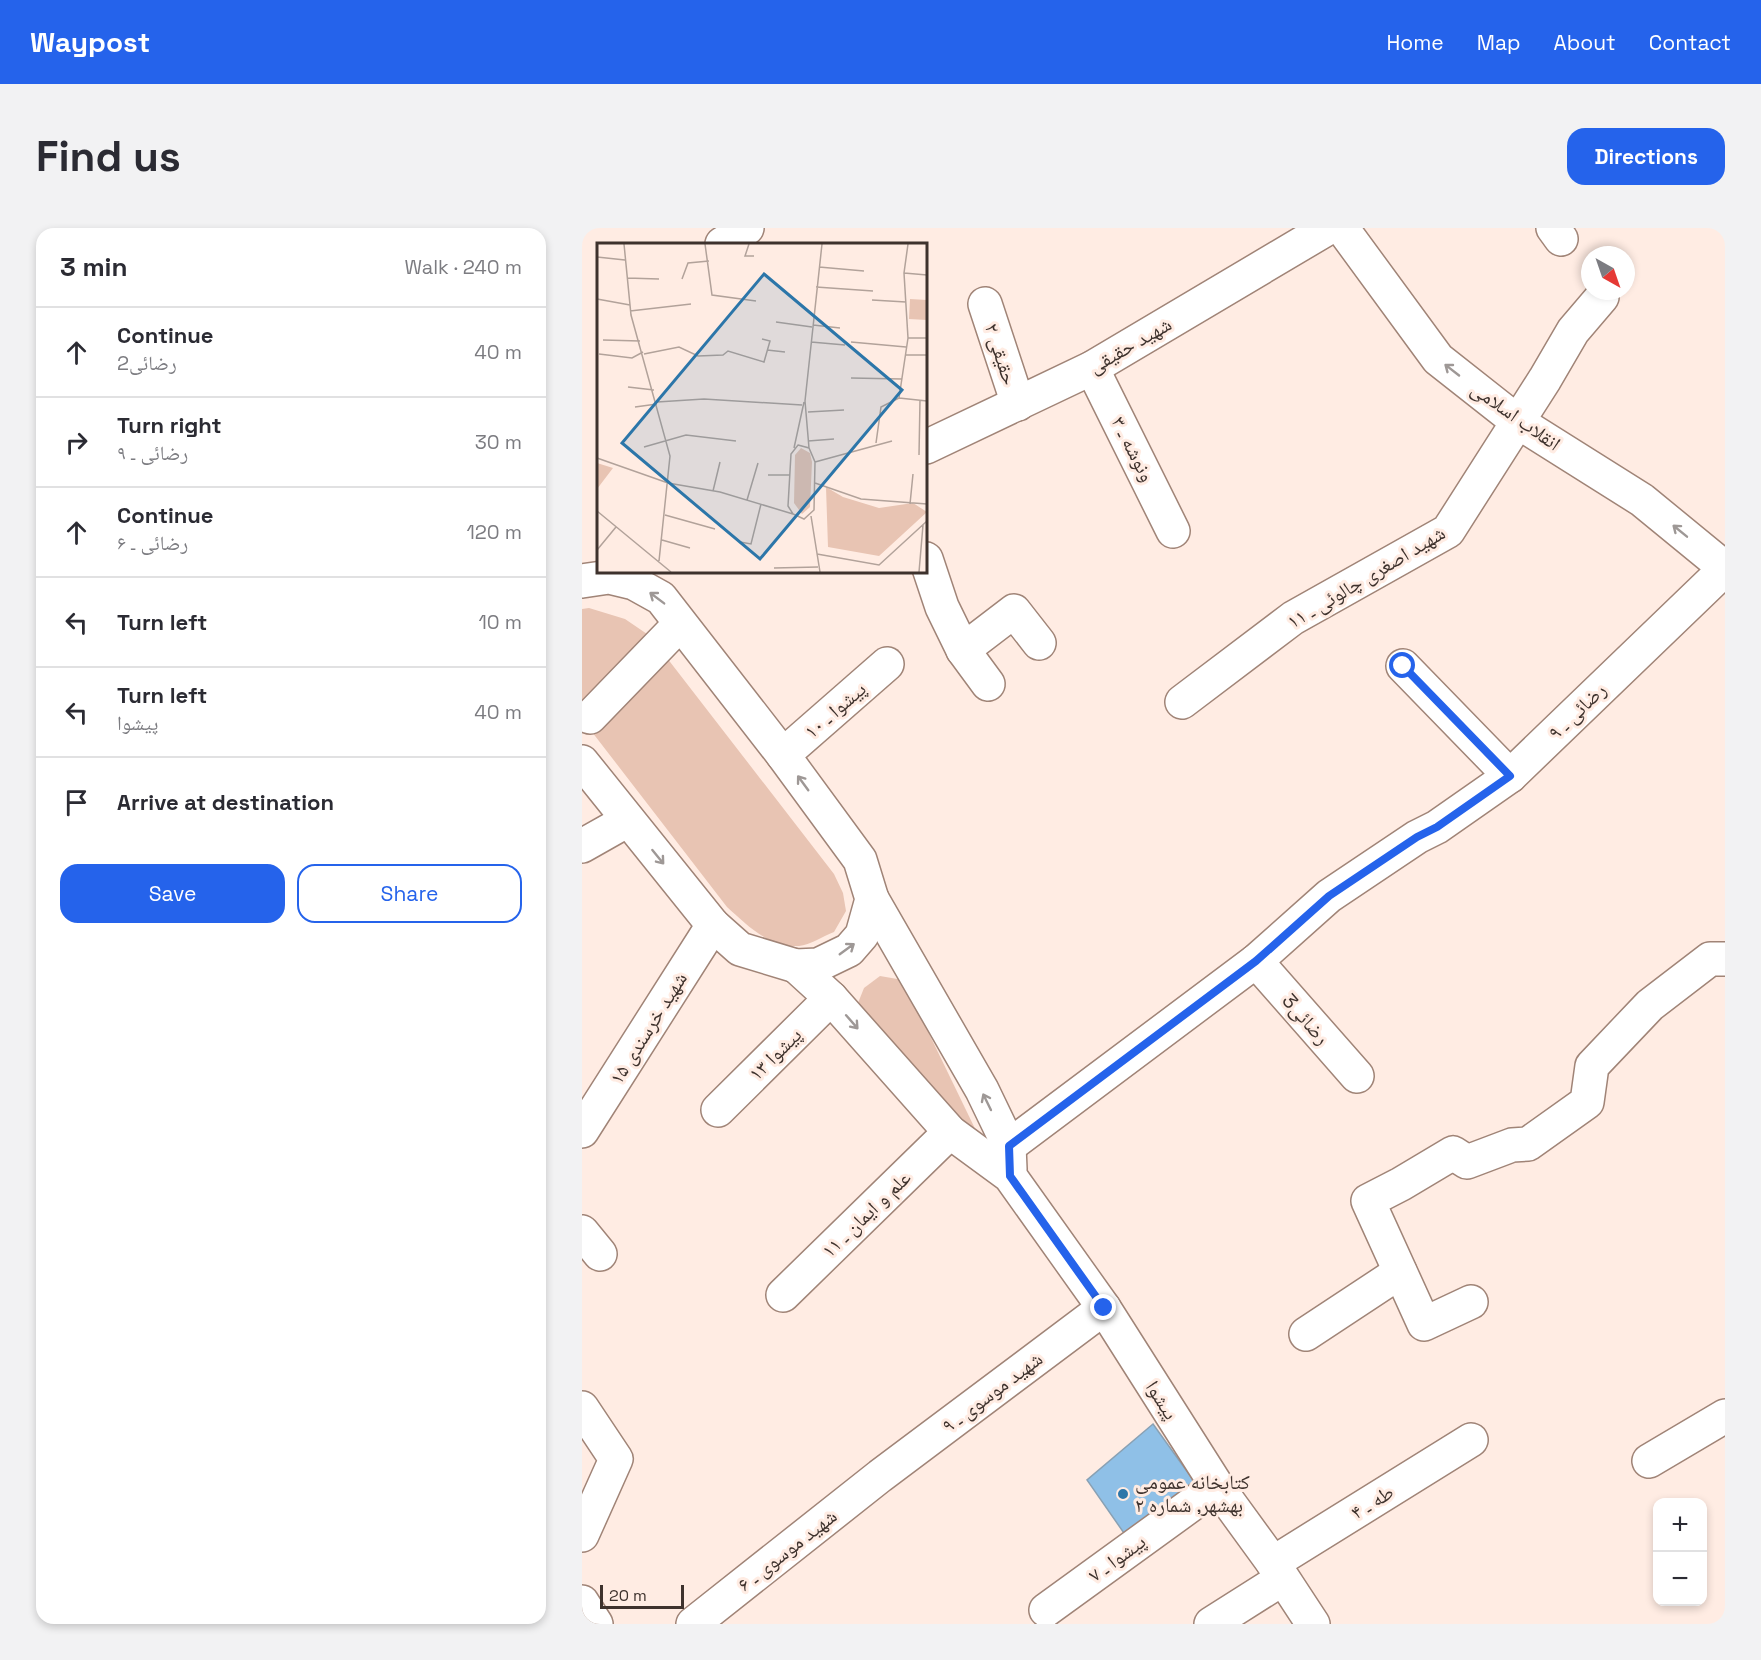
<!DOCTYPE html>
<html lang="en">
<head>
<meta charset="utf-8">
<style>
  :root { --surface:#fff; --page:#f2f2f3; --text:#2b2b33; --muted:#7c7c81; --line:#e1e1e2; --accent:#2563eb }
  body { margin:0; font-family:"Space Grotesk","Noto Naskh Arabic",sans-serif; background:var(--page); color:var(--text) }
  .controls { position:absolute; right:18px; bottom:18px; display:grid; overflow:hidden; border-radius:12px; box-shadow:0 3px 9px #0003 }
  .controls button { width:54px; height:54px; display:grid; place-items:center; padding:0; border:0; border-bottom:2px solid var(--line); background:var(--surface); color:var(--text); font:30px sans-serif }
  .compass { position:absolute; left:999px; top:18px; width:54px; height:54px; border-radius:50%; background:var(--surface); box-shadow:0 3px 9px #0003; rotate:140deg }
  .scale { position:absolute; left:18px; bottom:15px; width:84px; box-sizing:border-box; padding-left:6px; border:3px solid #3e322d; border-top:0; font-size:16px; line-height:21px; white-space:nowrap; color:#3e322d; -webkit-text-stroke:4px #ffece3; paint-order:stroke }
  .stop { position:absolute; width:18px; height:18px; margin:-14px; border:4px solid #2563eb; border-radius:50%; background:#fff }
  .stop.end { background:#2563eb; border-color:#fff; box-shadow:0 2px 6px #0008 }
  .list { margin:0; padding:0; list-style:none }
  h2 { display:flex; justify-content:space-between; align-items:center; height:78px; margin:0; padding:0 24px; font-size:26px }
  h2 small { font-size:20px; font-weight:400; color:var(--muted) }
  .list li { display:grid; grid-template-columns:39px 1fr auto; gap:18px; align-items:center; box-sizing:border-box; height:90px; padding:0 24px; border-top:2px solid var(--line) }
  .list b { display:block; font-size:22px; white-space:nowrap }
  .list p { margin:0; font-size:20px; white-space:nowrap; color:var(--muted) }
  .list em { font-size:20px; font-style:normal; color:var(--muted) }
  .actions { display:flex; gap:12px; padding:18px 24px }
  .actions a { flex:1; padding:14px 0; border:2px solid var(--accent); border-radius:18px; text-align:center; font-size:21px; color:var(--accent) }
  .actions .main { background:var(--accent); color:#fff }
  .icon { flex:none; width:33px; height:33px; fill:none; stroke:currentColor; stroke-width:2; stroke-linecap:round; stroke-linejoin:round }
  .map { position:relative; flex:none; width:1143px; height:1396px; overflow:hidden; border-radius:18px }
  header { display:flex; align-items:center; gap:36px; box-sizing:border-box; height:84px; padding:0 30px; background:var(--accent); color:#fff }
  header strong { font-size:28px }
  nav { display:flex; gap:33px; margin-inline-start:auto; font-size:21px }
  .intro { display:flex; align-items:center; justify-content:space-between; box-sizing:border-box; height:144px; padding:0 36px }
  h1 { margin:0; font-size:42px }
  .button { padding:15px 27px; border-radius:18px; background:var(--accent); color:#fff; font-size:21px; font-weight:700 }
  main { display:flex; gap:36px; padding:0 36px }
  aside { flex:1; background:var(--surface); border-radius:18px; box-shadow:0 3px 9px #0003 }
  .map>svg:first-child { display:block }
  .green { fill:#e8c4b3 }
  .building { fill:#8fc0e7; stroke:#89a1b4; stroke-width:1.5 }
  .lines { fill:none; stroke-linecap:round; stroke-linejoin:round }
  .minor-casing { stroke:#a08477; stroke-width:36 }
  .minor { stroke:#fff; stroke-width:33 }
  .oneway { stroke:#9e9896 }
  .route { stroke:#2563eb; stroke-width:8 }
  .poi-dot { fill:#2c76a9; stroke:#ffece3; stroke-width:2 }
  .labels { text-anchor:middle; stroke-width:6; stroke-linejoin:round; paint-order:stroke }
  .street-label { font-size:20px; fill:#3e322d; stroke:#ffece3 }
  .poi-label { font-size:20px; fill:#3e322d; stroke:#ffece3; text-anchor:start }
  .inset-road { fill:none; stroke:#b2a29a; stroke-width:1.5 }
  .view { fill:#2c76a9; fill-opacity:0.15; stroke:#2c76a9; stroke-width:3 }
  .inset-edge { fill:none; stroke:#3e322d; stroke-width:3 }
</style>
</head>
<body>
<header>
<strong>Waypost</strong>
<nav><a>Home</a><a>Map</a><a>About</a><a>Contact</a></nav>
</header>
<div class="intro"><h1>Find us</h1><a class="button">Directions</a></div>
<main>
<aside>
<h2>3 min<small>Walk · 240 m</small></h2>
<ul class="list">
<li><svg class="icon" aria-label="ahead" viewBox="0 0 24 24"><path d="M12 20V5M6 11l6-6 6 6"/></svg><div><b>Continue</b><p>رضائی2</p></div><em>40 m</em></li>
<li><svg class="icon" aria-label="right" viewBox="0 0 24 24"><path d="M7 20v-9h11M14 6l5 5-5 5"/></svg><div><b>Turn right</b><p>رضائی ـ ۹</p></div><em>30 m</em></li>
<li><svg class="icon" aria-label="ahead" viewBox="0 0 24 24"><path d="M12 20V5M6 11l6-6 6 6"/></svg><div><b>Continue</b><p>رضائی ـ ۶</p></div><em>120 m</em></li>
<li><svg class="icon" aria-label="left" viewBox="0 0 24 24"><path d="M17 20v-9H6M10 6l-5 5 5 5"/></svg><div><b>Turn left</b></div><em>10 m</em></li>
<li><svg class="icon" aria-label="left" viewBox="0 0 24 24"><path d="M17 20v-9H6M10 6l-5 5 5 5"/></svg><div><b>Turn left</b><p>پیشوا</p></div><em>40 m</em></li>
<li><svg class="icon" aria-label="arrive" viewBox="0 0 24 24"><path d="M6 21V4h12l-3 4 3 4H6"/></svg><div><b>Arrive at destination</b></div></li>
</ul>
<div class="actions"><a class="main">Save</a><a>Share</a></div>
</aside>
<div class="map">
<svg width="1143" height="1396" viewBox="0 0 1143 1396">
  <rect width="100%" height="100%" fill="#ffece3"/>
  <g class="green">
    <path d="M7 380 43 391 68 408 252 646 261 665 264 683 252 704C241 708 228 717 217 718 187 720 165 697 145 679L0 491V381Z"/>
    <path d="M298 748 321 752 399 913 274 780 282 760Z"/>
  </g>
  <path class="building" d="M571 1196 622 1267 551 1318 505 1252Z"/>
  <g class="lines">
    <defs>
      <g id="minor">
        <path d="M760 0 856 131 936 194 1060 272 1143 340"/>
        <path d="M971 0 979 11"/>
        <path d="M140 16 165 0"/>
        <path d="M403 76 436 176"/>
        <path d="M510 140 591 303"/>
        <path d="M344 219 510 140 746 0"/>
        <path d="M344 331 360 379 381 422 406 456"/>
        <path d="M0 353 27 349 52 355 79 370 201 527 278 632 290 671 280 707 267 722 236 737 214 738 158 721 131 697 0 534"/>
        <path d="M381 422 432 383 457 415"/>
        <path d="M821 438 928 548"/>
        <path d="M600 474 711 390 866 303 963 151 991 103 1020 69"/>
        <path d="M8 489 98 396"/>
        <path d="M201 527 305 436"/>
        <path d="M0 618 46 592"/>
        <path d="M290 671 400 862 427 918 428 941"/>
        <path d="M674 733 775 848"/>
        <path d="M214 738 249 770 368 904 428 948 522 1080 635 1258 691 1335 731 1396"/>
        <path d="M136 882 249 770"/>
        <path d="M0 903 131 697"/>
        <path d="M427 918 674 733 747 668 835 609 855 599 928 548 1143 341"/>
        <path d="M0 1004 18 1026"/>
        <path d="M201 1067 368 904"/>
        <path d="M889 1074 842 1096 786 973 819 956 871 925 885 934 930 917 946 916 1005 874 1010 838 1068 777 1128 731H1143"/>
        <path d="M724 1106 818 1044"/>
        <path d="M0 1180 34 1231 0 1307"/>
        <path d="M1067 1233 1143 1188"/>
        <path d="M691 1335 889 1212"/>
        <path d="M0 1374 14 1396"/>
        <path d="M464 1382 635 1258"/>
        <path d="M111 1396 298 1248 522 1080"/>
        <path d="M629 1396 700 1351"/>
      </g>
    </defs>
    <use href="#minor" class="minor-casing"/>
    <use href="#minor" class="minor"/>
  </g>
  <defs><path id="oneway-shaft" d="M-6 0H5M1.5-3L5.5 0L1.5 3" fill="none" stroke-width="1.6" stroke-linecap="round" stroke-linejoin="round" transform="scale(1.5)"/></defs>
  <g class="oneway">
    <use href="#oneway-shaft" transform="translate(870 142) rotate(-142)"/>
    <use href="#oneway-shaft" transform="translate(1098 303) rotate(-141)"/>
    <use href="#oneway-shaft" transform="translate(75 370) rotate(-143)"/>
    <use href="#oneway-shaft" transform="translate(221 555) rotate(-126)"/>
    <use href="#oneway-shaft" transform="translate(76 629) rotate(51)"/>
    <use href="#oneway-shaft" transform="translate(265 721) rotate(-36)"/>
    <use href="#oneway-shaft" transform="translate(270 794) rotate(49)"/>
    <use href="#oneway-shaft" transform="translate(405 874) rotate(-116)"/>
  </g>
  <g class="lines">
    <path class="route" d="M522 1080 428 948 427 918 674 733 747 668 835 609 855 599 928 548 821 438"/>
  </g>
  <circle class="poi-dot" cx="541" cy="1266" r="6"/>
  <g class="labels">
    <g class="street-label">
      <text transform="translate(548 117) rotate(-30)" y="7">شهید حقیقی</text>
      <text transform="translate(419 126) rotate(72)" y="7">حقیقی ۲</text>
      <text transform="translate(934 188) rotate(35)" y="7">انقلاب اسلامی</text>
      <text transform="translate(551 221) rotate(63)" y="7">ونوشه ـ ۳</text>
      <text transform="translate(784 349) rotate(-31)" y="7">شهید اصغری چالوئی ـ ۱۱</text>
      <text transform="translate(253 482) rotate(-41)" y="7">پیشوا ـ ۱۰</text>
      <text transform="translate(995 483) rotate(-44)" y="7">رضائی ـ ۹</text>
      <text transform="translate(724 791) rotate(49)" y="7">رضائی3</text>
      <text transform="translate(66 800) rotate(-58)" y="7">شهید خرسندی ۱۵</text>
      <text transform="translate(193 826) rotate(-45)" y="7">پیشوا ۱۳</text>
      <text transform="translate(284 986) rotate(-44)" y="7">علم و ایمان ـ ۱۱</text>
      <text transform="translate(410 1164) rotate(-37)" y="7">شهید موسوی ـ ۹</text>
      <text transform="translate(580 1172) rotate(58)" y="7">پیشوا</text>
      <text transform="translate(790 1274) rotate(-32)" y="7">طه ـ ۴</text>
      <text transform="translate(205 1322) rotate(-38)" y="7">شهید موسوی ـ ۶</text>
      <text transform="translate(535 1330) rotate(-36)" y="7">پیشوا ـ ۷</text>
    </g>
    <g class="poi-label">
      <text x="553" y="1261">کتابخانه عمومی<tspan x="553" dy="23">بهشهر, شماره ۲</tspan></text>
    </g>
  </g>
  <g transform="translate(15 15)">
    <rect width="330" height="330" fill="#ffece3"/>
    <path d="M313 56 330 57V77L312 76ZM204 205 213 210 215 219 213 264 205 271 197 260 198 212ZM0 220 16 225 0 246ZM229 244 246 254 282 265 316 260 330 269 282 313 231 304Z" fill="#e8c4b3"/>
    <path class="inset-road" d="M27 1 34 72 73 213 62 318M108 1 115 52 159 58M152 1 148 13H157M0 14 28 17M222 24 267 28M307 30 330 32M30 35 62 36M85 36 91 20 112 18M219 44 276 48M0 56 33 62M275 57 309 59M33 68 94 61M179 79 215 84M216 82 243 85M311 95H330M6 97 43 98M214 99 248 102M254 99 309 104M170 107 188 109M2 111 35 115 46 109M47 111 82 104 101 113 126 112 131 108 167 119 173 98 165 96M308 112H330M254 135 305 136M31 144 57 147M302 155 311 95 307 30 311 1M302 155 330 158M60 159 107 156 205 162M38 164 60 161M211 169 247 167M211 198 237 196M279 200 284 164 302 155M201 202 212 205 218 219 217 267 207 276 196 271 191 263 194 211ZM47 204 89 192 139 198M197 205 207 159M212 205 208 158 225 1M322 212 323 157M0 215 71 240 123 249 196 271M218 219 295 198M171 232H193M218 240 264 256 330 261M116 248 123 219M150 257 161 220M313 261 316 231M0 268 74 329M68 272 118 286M214 273 223 329M65 297 93 305M143 299 154 301 164 261M0 307 19 284M220 311 282 322 330 278M177 325 221 324M322 329 326 282"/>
    <path class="view" d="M167 31 305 147 163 316 25 200Z"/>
    <rect width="330" height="330" class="inset-edge"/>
  </g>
</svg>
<div class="controls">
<button>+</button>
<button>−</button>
</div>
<svg class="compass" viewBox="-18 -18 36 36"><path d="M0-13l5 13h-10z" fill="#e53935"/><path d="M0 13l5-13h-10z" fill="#7c7c81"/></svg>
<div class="scale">20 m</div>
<div class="stop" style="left:821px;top:438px"></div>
<div class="stop end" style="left:522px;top:1080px"></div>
</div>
</main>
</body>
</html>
